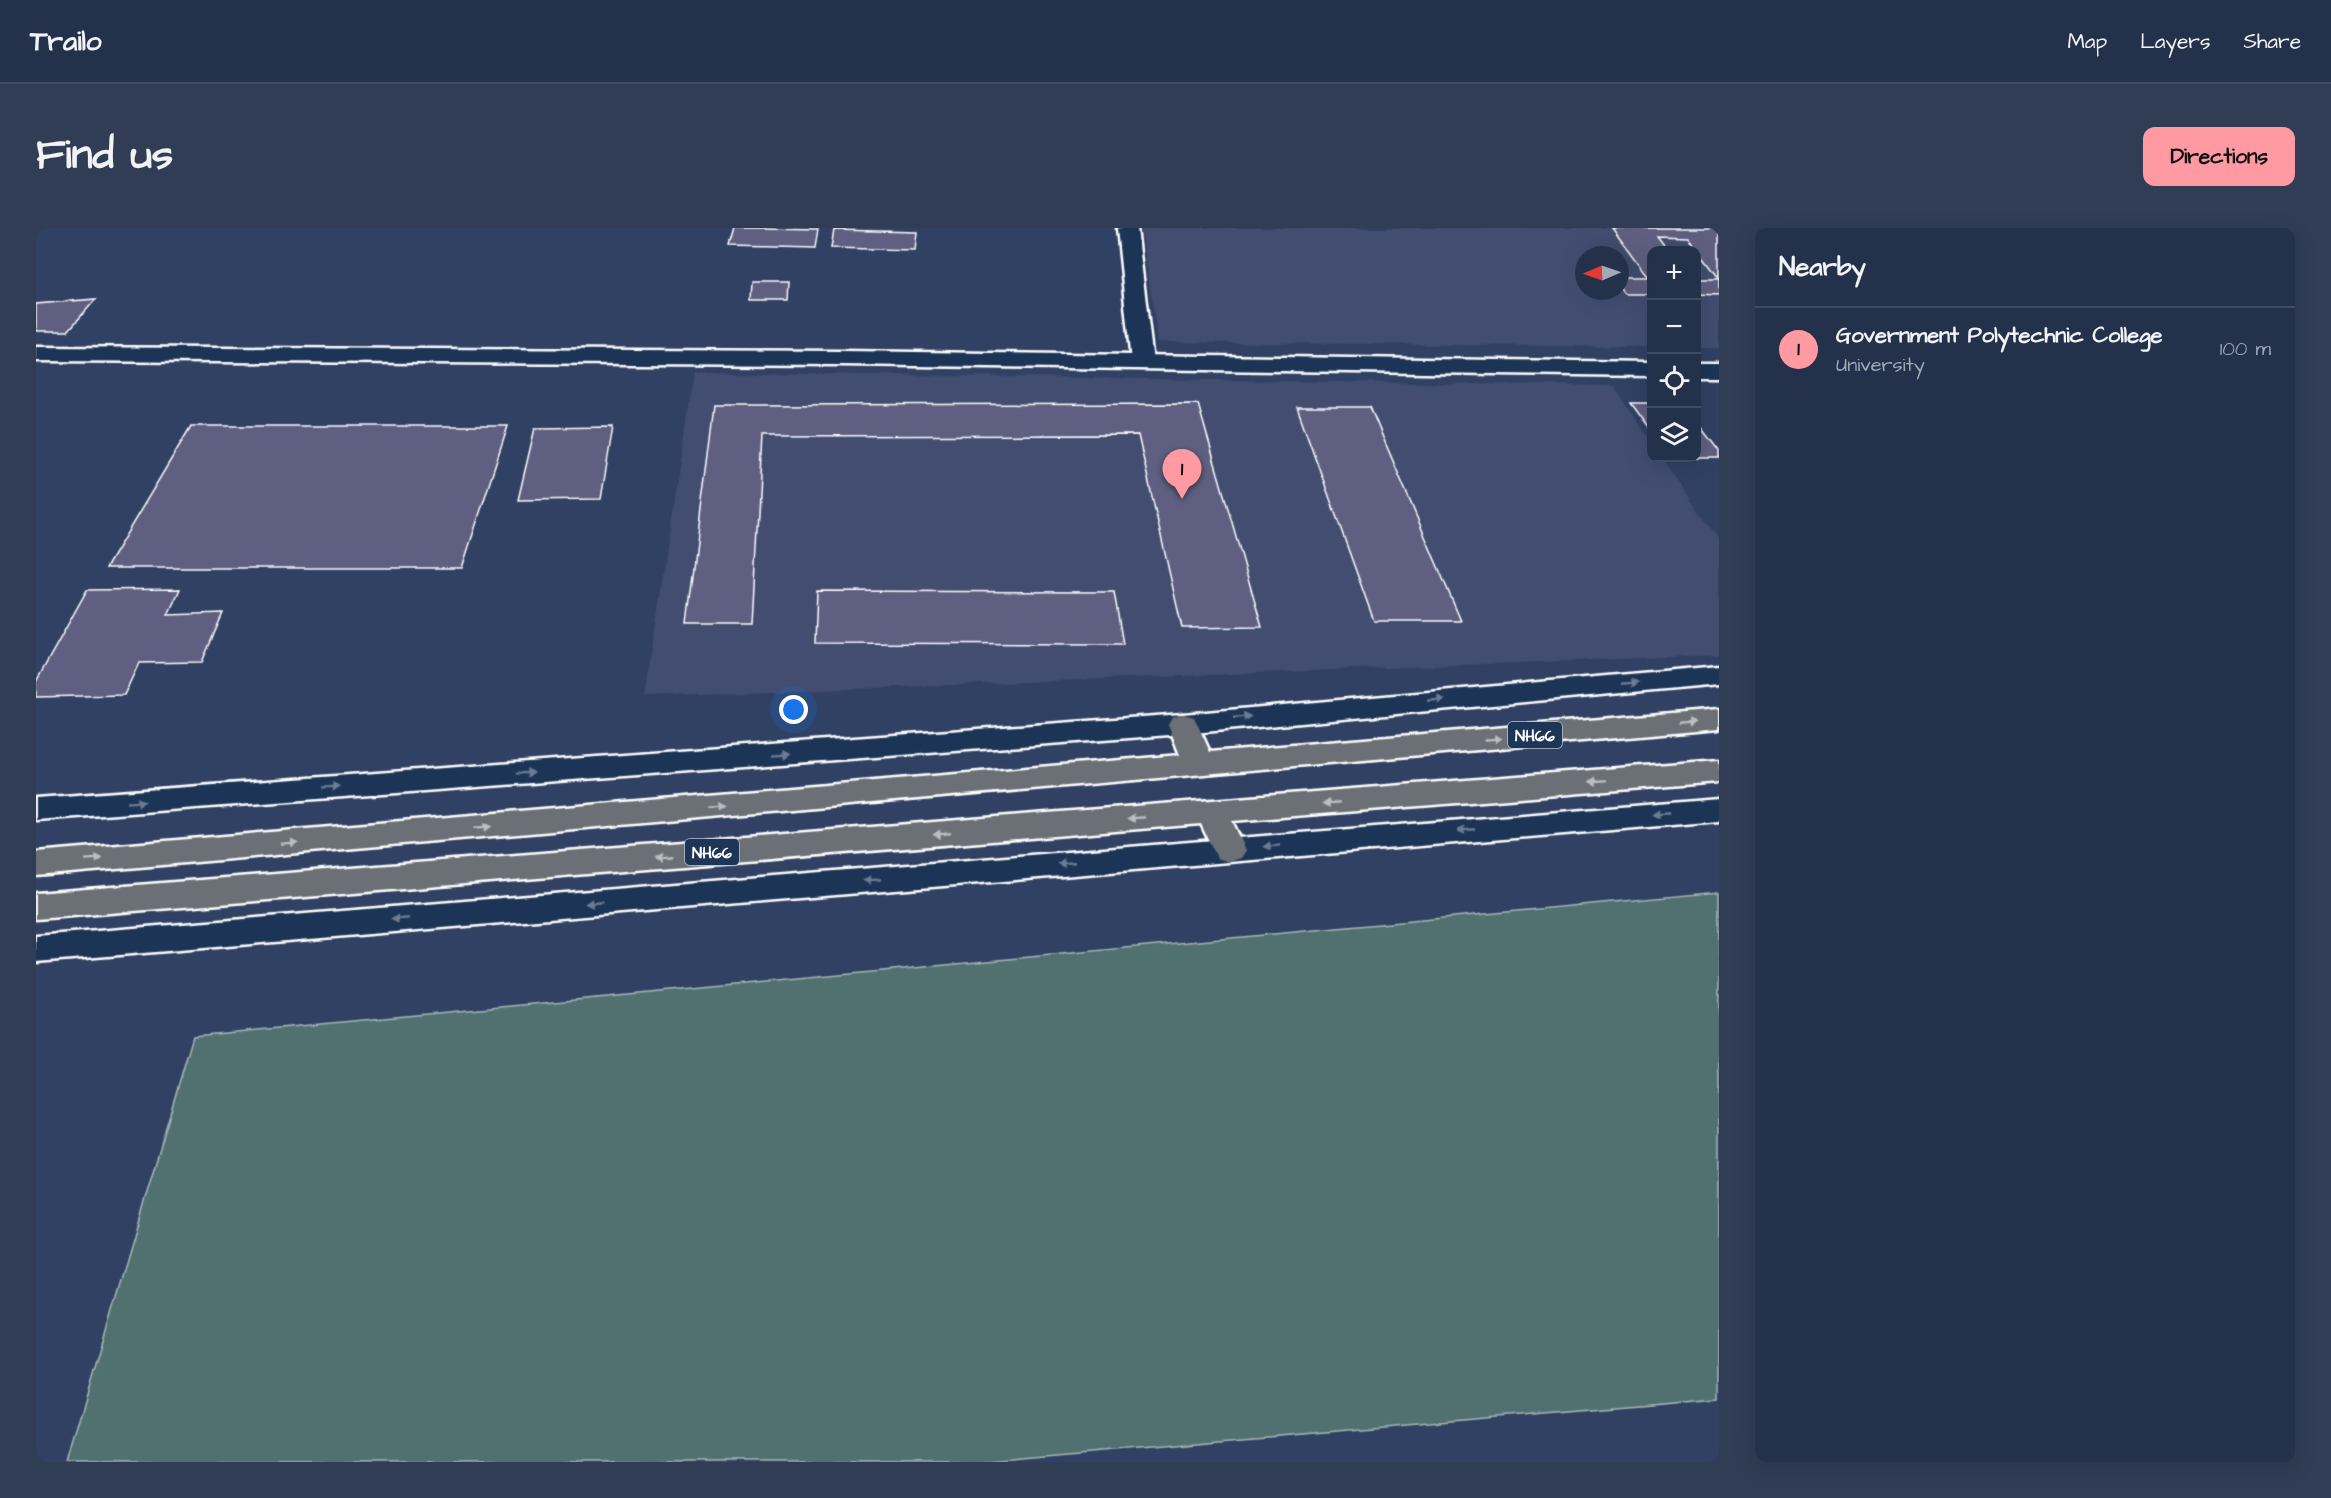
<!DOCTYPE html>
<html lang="en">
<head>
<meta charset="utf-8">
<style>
  :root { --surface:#24314a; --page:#303d54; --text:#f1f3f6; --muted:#a3a9b5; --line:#414c62; --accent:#ff9aa2 }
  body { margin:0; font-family:"Architects Daughter",sans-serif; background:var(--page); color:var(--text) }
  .controls { position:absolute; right:18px; top:18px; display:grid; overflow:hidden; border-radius:12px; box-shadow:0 6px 24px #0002 }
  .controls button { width:54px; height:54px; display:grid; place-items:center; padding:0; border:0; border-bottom:2px solid var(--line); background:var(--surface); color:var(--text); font:30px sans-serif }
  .compass { position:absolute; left:1539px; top:18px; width:54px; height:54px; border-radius:50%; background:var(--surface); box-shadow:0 6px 24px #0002; rotate:268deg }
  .you { position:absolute; left:758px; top:482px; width:21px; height:21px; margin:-15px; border:4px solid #fff; border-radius:50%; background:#1a73e8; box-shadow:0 0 0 9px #1a73e833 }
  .badge { display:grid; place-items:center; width:39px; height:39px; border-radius:50%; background:var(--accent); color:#111; font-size:20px; font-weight:700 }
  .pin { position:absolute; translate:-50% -50px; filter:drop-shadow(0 2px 3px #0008) }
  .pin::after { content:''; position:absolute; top:32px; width:21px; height:18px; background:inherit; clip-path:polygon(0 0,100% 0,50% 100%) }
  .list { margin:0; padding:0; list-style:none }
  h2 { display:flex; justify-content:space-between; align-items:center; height:78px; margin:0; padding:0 24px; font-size:26px }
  h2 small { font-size:20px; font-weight:400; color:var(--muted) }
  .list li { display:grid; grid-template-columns:39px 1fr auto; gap:18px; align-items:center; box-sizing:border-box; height:84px; padding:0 24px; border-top:2px solid var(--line) }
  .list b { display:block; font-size:22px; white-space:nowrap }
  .list p { margin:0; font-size:20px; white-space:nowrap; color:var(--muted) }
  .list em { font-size:20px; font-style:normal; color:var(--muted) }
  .icon { flex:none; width:33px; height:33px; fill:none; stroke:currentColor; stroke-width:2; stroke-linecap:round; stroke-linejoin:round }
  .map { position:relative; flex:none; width:1683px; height:1234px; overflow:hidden; border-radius:12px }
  header { display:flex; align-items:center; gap:36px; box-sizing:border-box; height:84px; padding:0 30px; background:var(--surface); border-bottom:2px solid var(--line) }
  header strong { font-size:28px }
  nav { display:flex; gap:33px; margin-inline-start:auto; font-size:21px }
  .intro { display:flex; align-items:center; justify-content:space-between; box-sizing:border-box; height:144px; padding:0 36px }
  h1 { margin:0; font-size:42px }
  .button { padding:15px 27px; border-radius:12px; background:var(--accent); color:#111; font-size:21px; font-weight:700 }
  main { display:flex; gap:36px; padding:0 36px }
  aside { flex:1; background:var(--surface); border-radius:12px; box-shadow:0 6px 24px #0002 }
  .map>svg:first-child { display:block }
  .built { fill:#424e6f; fill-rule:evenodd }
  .green { fill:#517170; stroke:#a8b8b8; stroke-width:1.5 }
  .building { fill:#5f5f81; stroke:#fff; stroke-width:1.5 }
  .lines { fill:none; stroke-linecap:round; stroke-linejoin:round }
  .street-casing { stroke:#fff; stroke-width:5 }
  .secondary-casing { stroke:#fff; stroke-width:5 }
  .highway-casing { stroke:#fff; stroke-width:5 }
  .street { fill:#1d3557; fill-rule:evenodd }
  .secondary { fill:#1d3557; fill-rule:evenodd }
  .highway { fill:#6b6f75; fill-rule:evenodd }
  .oneway { fill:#6c7c92 }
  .oneway2 { fill:#bcbec1 }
  .labels { text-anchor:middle; stroke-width:5; stroke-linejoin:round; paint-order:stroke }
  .shield { fill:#1d3557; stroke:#bbc2cd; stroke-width:1.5 }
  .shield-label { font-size:16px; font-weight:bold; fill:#fff }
</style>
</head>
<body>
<header>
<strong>Trailo</strong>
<nav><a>Map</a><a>Layers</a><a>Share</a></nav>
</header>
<div class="intro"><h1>Find us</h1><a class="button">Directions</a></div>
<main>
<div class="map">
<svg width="1683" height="1234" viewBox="0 0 1683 1234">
  <rect width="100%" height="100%" fill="#304163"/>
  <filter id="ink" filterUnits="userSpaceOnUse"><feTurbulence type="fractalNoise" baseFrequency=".0167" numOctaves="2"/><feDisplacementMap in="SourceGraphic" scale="12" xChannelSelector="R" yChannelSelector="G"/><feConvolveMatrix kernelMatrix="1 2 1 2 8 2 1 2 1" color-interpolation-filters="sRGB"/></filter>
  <g filter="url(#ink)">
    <g class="built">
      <path d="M1105 0H1683V120H1661L1660 22H1616L1615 119 1122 114ZM1548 27H1584V63H1548Z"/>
      <path d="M657 144 1578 158 1615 214 1616 230H1626L1683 312V427L609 469Z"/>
    </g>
    <path class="green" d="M1683 664V1170L942 1234H31L157 808Z"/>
    <g class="building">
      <path d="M699 0H726L782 1 779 20 694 18Z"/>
      <path d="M1576 0H1683V50L1652 9 1621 8 1632 22H1616V66H1588L1584 61V49H1612Z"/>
      <path d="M798 2 881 4 879 22 795 20Z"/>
      <path d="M1660 51H1683V67L1660 66Z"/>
      <path d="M716 54H753L752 72H715Z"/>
      <path d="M60 71 32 103H0V76Z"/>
      <path d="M1595 175H1616V204Z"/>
      <path d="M1162 176 1226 399 1146 400 1102 207 726 208 716 396H651L678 177Z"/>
      <path d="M1261 179H1334L1425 393H1338Z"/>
      <path d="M1660 193 1683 223V230H1634H1660Z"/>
      <path d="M155 198H472L426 340H70Z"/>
      <path d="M577 199 565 271 482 272 499 200Z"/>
      <path d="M144 361 132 387 187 385 166 434 103 435 88 467 0 469V454L51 362Z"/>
      <path d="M781 363 1078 364 1087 416 779 415Z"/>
    </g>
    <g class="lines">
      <defs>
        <path id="street" d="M1081 0H1101L1117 134 1114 139H1098L1095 134Z"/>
        <g id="secondary">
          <path d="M0 119 806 123 1616 134V148L806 137 0 133Z"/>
          <rect x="1660" y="135" width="23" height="14"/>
          <path d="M1683 438V456L1147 506 0 592V570L1147 486Z"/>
          <path d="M1683 571V593L0 734V708Z"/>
        </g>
        <g id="highway">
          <path d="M1683 481V501L0 648V624L1144 527 1132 496 1136 489 1147 486 1158 489 1174 524Z"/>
          <path d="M1683 532V554L1196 593 1210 622 1205 630 1193 634 1181 630 1165 596 0 691V665Z"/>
        </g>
      </defs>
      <use href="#street" class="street-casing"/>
      <use href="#secondary" class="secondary-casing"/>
      <use href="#highway" class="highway-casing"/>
      <use href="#street" class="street"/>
      <use href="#secondary" class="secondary"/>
      <use href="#highway" class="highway"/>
    </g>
    <defs><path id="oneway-solid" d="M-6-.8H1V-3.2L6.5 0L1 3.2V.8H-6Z" transform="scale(1.5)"/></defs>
    <g class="oneway">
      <use href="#oneway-solid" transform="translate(1594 455) rotate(-5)"/>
      <use href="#oneway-solid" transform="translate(1400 472) rotate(-5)"/>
      <use href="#oneway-solid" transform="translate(1206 489) rotate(-5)"/>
      <use href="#oneway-solid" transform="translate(746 526) rotate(-4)"/>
      <use href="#oneway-solid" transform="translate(489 545) rotate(-4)"/>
      <use href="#oneway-solid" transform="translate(295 559) rotate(-4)"/>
      <use href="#oneway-solid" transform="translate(100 574) rotate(-4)"/>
      <use href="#oneway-solid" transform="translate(1625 586) rotate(175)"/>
      <use href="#oneway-solid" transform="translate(1430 602) rotate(175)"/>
      <use href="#oneway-solid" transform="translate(1236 618) rotate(175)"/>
      <use href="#oneway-solid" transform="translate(1030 635) rotate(175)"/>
      <use href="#oneway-solid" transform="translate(836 652) rotate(175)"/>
      <use href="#oneway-solid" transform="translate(558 675) rotate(175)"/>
      <use href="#oneway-solid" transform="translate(364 691) rotate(175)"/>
    </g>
    <g class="oneway2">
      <use href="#oneway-solid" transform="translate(1651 494) rotate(-5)"/>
      <use href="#oneway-solid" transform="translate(1457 511) rotate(-5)"/>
      <use href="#oneway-solid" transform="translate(1562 553) rotate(175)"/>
      <use href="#oneway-solid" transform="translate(1295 575) rotate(175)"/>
      <use href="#oneway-solid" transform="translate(683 579) rotate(-5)"/>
      <use href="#oneway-solid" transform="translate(1100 590) rotate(175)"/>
      <use href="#oneway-solid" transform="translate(447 599) rotate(-5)"/>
      <use href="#oneway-solid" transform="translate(906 606) rotate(175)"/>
      <use href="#oneway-solid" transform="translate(253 615) rotate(-5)"/>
      <use href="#oneway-solid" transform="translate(628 628) rotate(175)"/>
      <use href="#oneway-solid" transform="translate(58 631) rotate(-4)"/>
    </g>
  </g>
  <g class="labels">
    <g class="shield">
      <rect x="1472" y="494" width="54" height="26" rx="4.5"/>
      <rect x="649" y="611" width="54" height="26" rx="4.5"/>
    </g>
    <g class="shield-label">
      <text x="1499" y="513">NH66</text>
      <text x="676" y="630">NH66</text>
    </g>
  </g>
</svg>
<div class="controls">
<button>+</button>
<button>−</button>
<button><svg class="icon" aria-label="locate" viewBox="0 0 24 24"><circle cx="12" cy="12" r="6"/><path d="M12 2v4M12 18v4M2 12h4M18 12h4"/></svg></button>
<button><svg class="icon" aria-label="layers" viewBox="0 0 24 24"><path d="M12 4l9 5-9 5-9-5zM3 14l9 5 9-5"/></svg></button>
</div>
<svg class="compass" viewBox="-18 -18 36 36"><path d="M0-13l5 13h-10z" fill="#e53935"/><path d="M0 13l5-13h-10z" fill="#a3a9b5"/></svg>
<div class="you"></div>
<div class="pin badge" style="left:1146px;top:271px">1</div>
</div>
<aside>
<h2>Nearby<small></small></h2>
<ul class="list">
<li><span class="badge">1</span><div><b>Government Polytechnic College</b><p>University</p></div><em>100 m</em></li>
</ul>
</aside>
</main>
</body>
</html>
